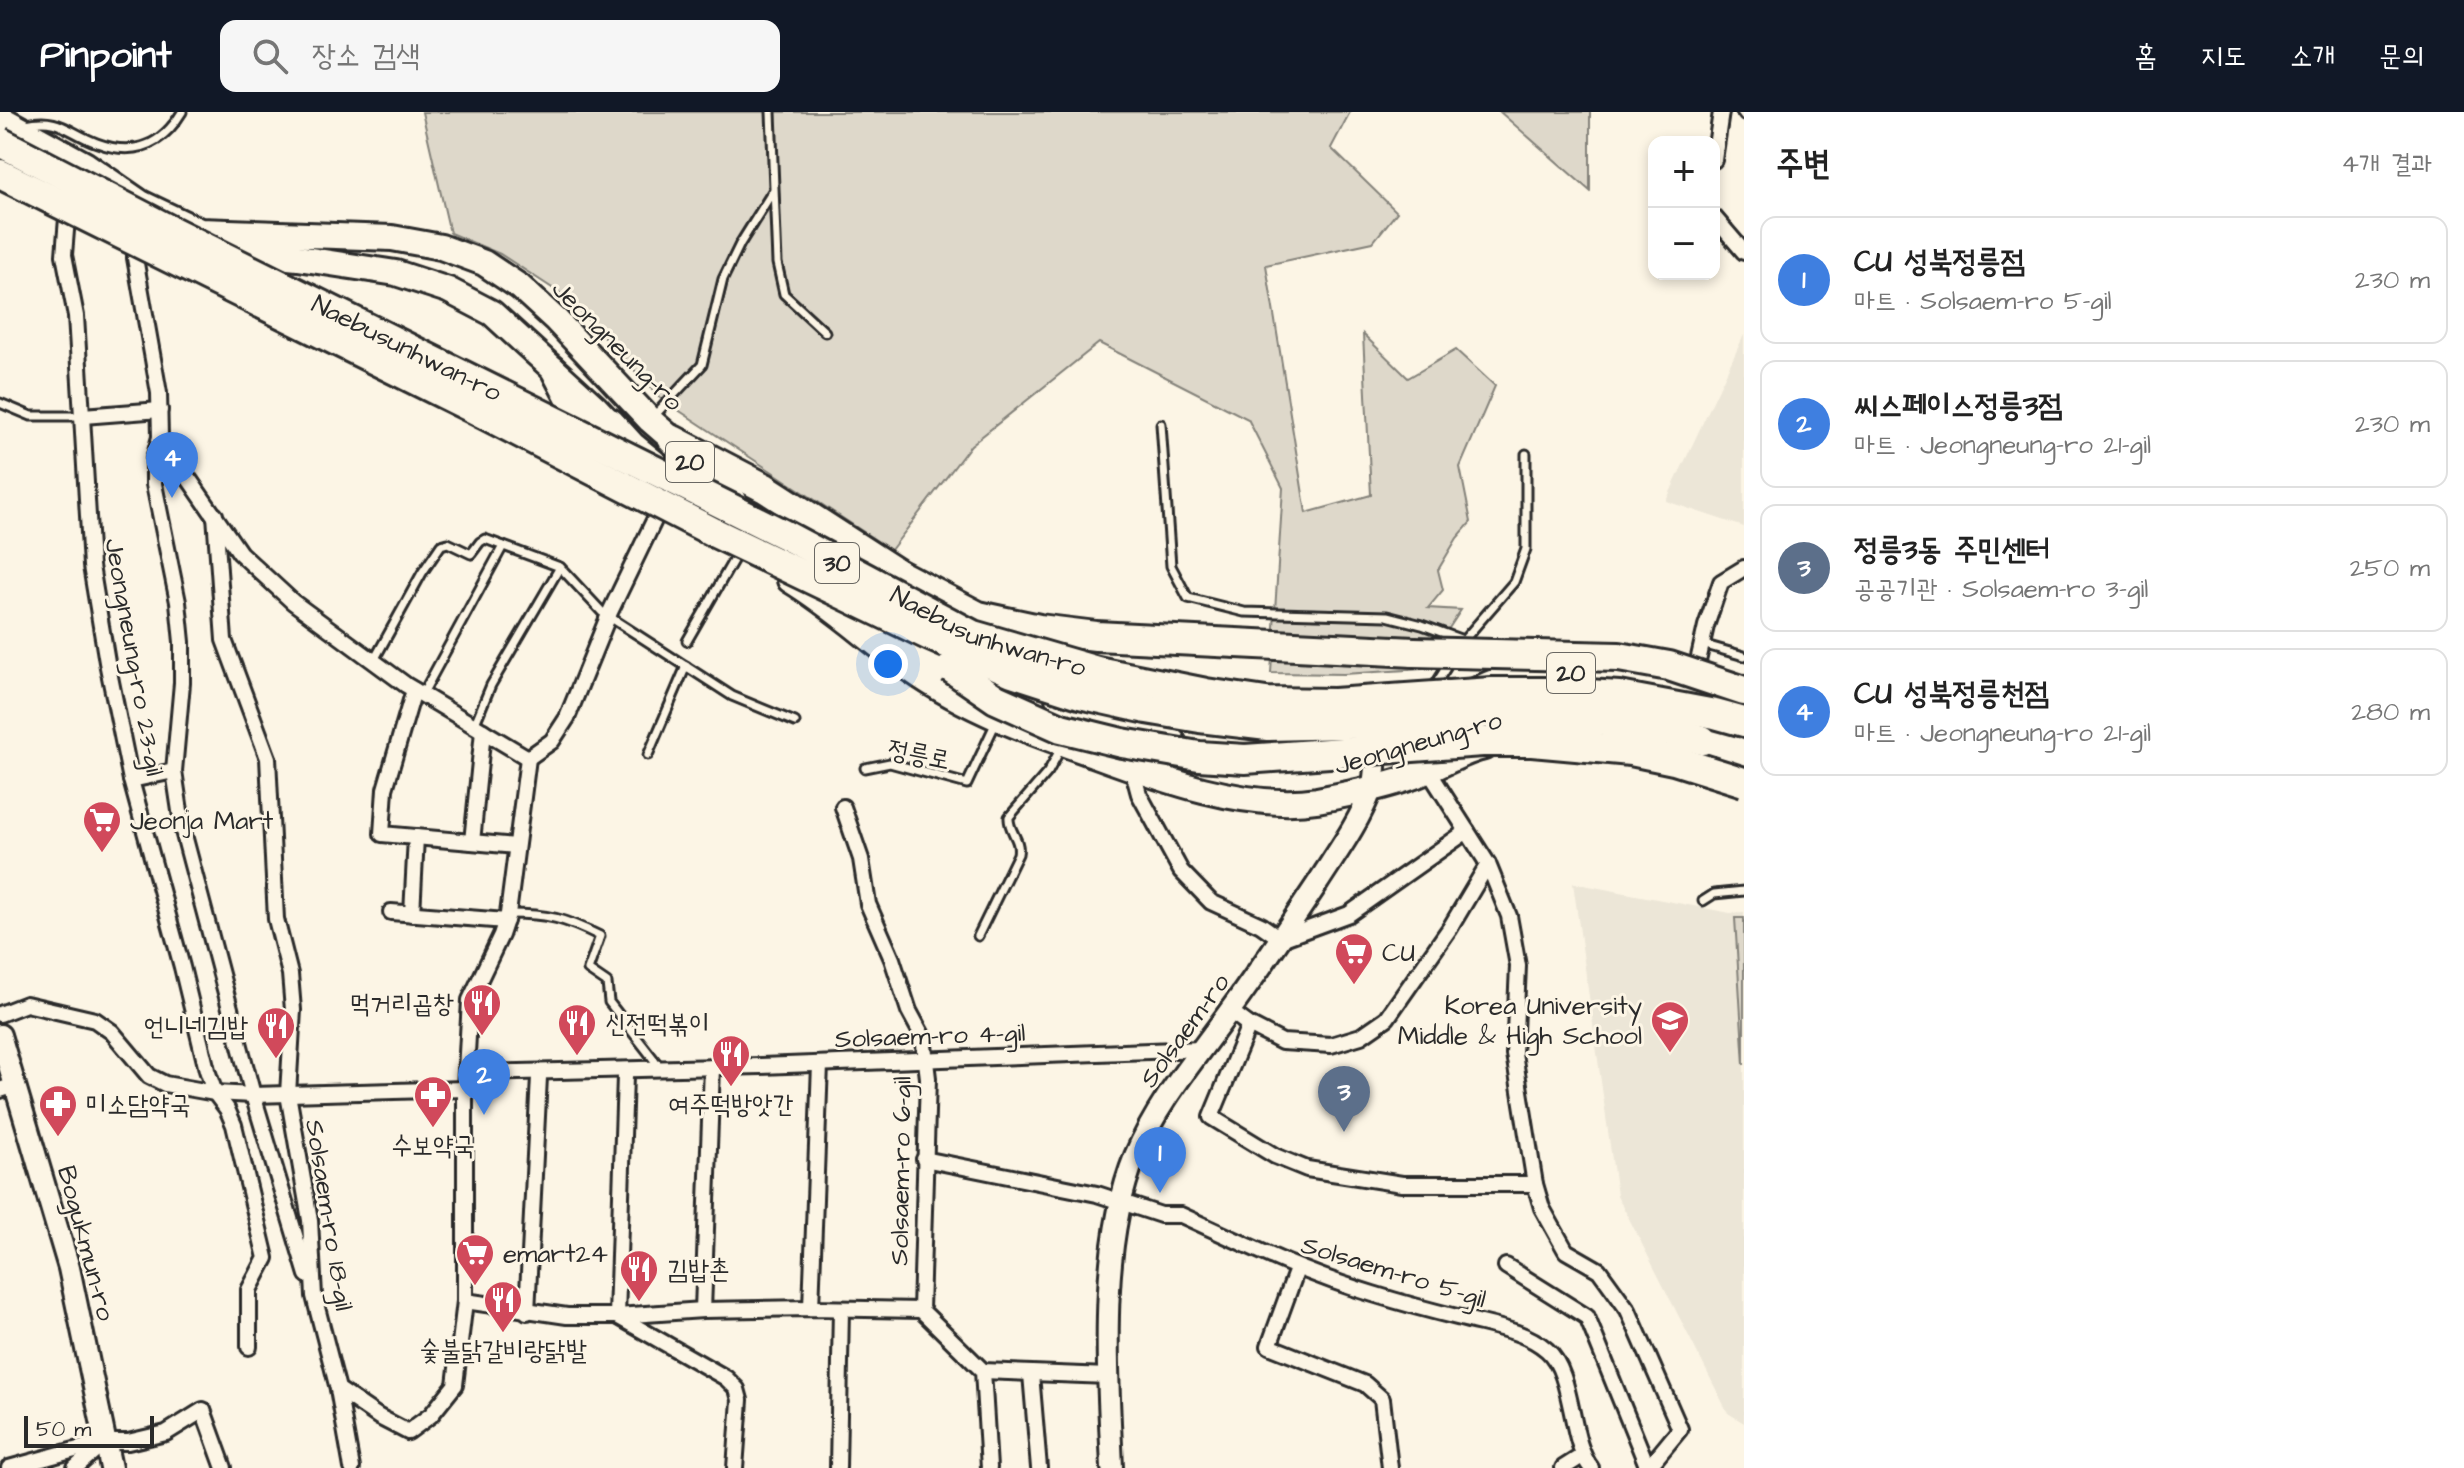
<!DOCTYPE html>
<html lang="ko">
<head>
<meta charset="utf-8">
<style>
  :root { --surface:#fff; --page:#f6f6f6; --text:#222; --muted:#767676; --line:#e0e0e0; --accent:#111827 }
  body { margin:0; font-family:"Architects Daughter","Poor Story",sans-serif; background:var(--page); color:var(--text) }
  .controls { position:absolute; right:24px; top:24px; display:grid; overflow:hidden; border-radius:16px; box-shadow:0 4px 12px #0003 }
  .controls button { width:72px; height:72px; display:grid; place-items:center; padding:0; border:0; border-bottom:2px solid var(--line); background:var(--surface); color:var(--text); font:40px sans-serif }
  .scale { position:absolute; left:24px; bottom:20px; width:130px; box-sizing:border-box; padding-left:8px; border:4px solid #2b2b2b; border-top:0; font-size:22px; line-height:28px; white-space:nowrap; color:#2b2b2b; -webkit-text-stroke:6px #fcf5e5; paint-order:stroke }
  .you { position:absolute; left:888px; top:552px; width:28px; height:28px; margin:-20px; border:6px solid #fff; border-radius:50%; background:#1a73e8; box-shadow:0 0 0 12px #1a73e833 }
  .badge { display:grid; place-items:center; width:52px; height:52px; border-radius:50%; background:var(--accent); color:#fff; font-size:26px; font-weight:700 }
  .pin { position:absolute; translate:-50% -66px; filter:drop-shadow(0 2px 4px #0008) }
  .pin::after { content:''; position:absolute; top:42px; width:28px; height:24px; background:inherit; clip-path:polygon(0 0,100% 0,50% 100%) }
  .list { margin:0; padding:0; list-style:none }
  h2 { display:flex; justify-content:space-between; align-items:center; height:104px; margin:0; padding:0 32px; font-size:34px }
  h2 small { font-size:26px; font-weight:400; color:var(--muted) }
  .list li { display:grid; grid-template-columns:52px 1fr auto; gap:24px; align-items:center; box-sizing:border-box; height:128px; margin:0 16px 16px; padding:0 16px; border:2px solid var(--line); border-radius:16px }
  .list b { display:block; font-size:30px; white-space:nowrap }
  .list p { margin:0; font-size:26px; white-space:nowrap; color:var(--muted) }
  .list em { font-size:26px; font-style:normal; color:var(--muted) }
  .icon { flex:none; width:44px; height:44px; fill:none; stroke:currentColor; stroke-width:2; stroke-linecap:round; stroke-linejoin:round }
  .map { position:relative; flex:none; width:1744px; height:1356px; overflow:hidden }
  header { display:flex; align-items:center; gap:48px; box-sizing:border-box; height:112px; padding:0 40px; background:var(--accent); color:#fff }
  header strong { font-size:38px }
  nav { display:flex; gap:44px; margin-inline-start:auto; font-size:28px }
  .search { width:560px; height:72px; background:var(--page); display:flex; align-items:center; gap:20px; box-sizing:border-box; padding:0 28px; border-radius:16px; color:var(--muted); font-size:30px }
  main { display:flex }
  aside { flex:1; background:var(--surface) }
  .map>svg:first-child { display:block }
  .built { fill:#ece6d7 }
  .green { fill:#ded8ca; stroke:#84827a; stroke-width:2 }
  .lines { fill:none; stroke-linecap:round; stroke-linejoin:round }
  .lane-casing { stroke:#2b2b2b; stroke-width:13 }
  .street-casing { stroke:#2b2b2b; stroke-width:20 }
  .secondary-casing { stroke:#2b2b2b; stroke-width:26 }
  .primary-casing { stroke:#2b2b2b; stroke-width:30 }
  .highway-casing { stroke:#2b2b2b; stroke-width:34 }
  .lane { stroke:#fcf5e5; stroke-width:7 }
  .street { stroke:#fcf5e5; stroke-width:14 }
  .secondary { stroke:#fcf5e5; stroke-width:20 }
  .primary { stroke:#fcf5e5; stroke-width:24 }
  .highway { stroke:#fcf5e5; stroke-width:28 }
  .highway-bridge-casing { stroke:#2b2b2b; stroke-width:34; stroke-linecap:butt }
  .highway-bridge { stroke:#fcf5e5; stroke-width:28 }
  .labels { text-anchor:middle; stroke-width:6; stroke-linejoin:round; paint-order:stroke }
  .shield { fill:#fcf5e5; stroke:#6a6863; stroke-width:2 }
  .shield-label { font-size:24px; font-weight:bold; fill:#2b2b2b }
  .street-label { font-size:26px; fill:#2b2b2b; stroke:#fcf5e5 }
  .poi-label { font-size:26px; fill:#2b2b2b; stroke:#fcf5e5; text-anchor:start }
</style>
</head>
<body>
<header>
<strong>Pinpoint</strong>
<div class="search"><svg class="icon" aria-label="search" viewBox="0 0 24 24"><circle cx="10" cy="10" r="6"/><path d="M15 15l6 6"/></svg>장소 검색</div>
<nav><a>홈</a><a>지도</a><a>소개</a><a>문의</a></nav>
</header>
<main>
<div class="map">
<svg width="1744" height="1356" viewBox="0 0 1744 1356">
  <rect width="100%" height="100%" fill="#fcf5e5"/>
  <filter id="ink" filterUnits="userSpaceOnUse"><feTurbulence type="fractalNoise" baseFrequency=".0125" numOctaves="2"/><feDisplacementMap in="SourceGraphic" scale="16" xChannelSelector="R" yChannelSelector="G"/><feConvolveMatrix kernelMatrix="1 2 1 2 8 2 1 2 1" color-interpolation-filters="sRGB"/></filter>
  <g filter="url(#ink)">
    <g class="built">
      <path d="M1744 223V415L1666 389Z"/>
      <path d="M1573 771 1730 801 1744 800V1311L1728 1301 1617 1083Z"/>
    </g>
    <g class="green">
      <path d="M422 0H1350L1331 36 1397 100 1373 130 1266 153 1306 401 1371 383 1363 222 1408 266 1456 238 1495 274 1460 355 1471 410 1457 426 1438 458 1443 478 1428 496 1461 498 1422 557 1344 562 1271 561 1283 376 1248 307 1099 231 971 333 891 438 660 286 569 187 500 142 450 121Z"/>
      <path d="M1500 0H1590V79Z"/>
      <path d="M1735 806H1744V953Z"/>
    </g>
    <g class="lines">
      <defs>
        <g id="lane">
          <path d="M771 0 777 151 784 182 825 220"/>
          <path d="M1741 0 1744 4"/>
          <path d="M26 12C59 4 69 21 97 31 135 45 162 33 182 0"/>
          <path d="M0 291 31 304H81"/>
          <path d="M654 304 702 253 723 167 740 132 773 79"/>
          <path d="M1161 312 1171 454 1188 486 1244 500 1387 504 1422 513 1463 528"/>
          <path d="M687 529 738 440"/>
          <path d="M1462 530 1514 470 1526 437V342"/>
          <path d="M1702 532 1744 544"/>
          <path d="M373 550 422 461 441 433 448 431 471 442 480 430 485 427 560 455 602 500 732 584 795 610"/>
          <path d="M1432 578 1451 548"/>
          <path d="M422 583 503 434"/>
          <path d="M474 614 491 573 560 455"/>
          <path d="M648 643 686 554"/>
          <path d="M865 656 890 651 967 672 997 608"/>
          <path d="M1703 789 1714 782 1744 779"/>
          <path d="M508 802C548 802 564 806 600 824L588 858 607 871 609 890 659 954"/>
          <path d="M978 824 1018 742C1021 727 1008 719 1009 705L1048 660 1061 636"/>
        </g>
        <g id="street">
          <path d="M1714 48 1721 0"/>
          <path d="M68 94 64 143 76 204 91 454 107 550 131 668 182 855 207 958 215 981 227 997 234 1013 266 1146 249 1178V1235"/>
          <path d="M1714 105 1744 140"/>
          <path d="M135 127V146L159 281 160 325 240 441 293 490 406 573 528 646"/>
          <path d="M83 304 160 298"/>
          <path d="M160 325 154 347V372L178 490 182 530V571L174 659 183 719 253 983 307 1163"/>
          <path d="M215 403 224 528 268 646 276 807 290 862 293 898 288 982 310 1108 314 1184 338 1277 379 1305 408 1320 431 1303 455 1273 465 1189V977L470 888 501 823 508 802 528 646"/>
          <path d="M1694 567 1706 514 1721 470 1744 456"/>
          <path d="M414 578 385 677 382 722 516 734"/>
          <path d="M528 646 552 629 567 606 610 500 662 392"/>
          <path d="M1132 656 1139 682 1181 759 1211 790 1261 813 1281 827 1349 802 1467 719"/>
          <path d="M1428 658 1488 752 1509 804 1518 854 1514 942 1535 1072 1542 1096 1566 1139 1599 1158 1628 1198 1680 1317 1648 1356"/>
          <path d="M131 668 174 659"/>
          <path d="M843 695 861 747 868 792 892 847 909 899 923 925 928 966 921 1198"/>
          <path d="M472 730 483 619"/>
          <path d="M391 800 506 809"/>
          <path d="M412 802 416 725"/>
          <path d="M1230 899 1249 913 1282 930 1331 933 1361 924 1387 906 1450 816 1488 752"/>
          <path d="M0 902 26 892 95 908 112 920 149 964 165 972 215 981 253 983 465 977"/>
          <path d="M1249 913 1211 1005 1275 1044 1307 1057 1402 1072H1535"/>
          <path d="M625 964 617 1204 726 1266 737 1277 740 1288 735 1356"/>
          <path d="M466 976 481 961 761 954 1201 937"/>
          <path d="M0 978 15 973"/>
          <path d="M924 1047 1097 1082 1161 1103H1181C1244 1132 1306 1162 1373 1182 1402 1191 1432 1199 1461 1206 1490 1214 1524 1218 1547 1238 1574 1261 1569 1328 1591 1356"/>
          <path d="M1506 1154 1587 1205 1648 1356"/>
          <path d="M1297 1157 1269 1234 1365 1272 1382 1287 1390 1356"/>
          <path d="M465 1189 567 1204H617L703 1198 811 1196 921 1198 983 1259 1108 1264"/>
          <path d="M811 1196 820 952"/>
          <path d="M703 1198 712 955"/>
          <path d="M527 1200 539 965"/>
          <path d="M983 1259 989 1356"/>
          <path d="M1031 1262 1039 1356"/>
          <path d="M338 1277 352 1356"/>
          <path d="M9 1356 104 1330H128L166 1321 203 1298 224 1356"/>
          <path d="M75 1356 101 1333"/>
          <path d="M838 1356 841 1197"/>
          <path d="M1563 1356 1582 1344"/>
        </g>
        <g id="secondary">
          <path d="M0 923 69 1156 111 1356"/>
          <path d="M1112 1356C1108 1259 1098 1135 1135 1044 1158 989 1197 945 1231 897 1261 856 1289 814 1317 772 1336 742 1359 711 1371 678 1376 666 1375 649 1376 636"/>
        </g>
        <g id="primary">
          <path d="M0 6 86 53 141 91 200 119 392 126 441 135 484 151 520 175 556 208 650 308 673 328 692 353 711 372 734 388"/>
          <path d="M218 138 298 146 396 161 448 178 492 201 595 295 610 311 619 327"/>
          <path d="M553 257 592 332"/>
          <path d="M790 468C833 494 870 529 911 558 966 597 1030 620 1093 642 1158 666 1247 699 1317 688 1350 682 1386 675 1417 663 1439 655 1461 640 1484 635"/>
          <path d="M1477 578C1546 539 1673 570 1744 594"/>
          <path d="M1058 586 1173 630"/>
        </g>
        <g id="highway">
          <path d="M610 311 631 334 653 352"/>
          <path d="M673 328 765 376 898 462 978 504 1039 517 1096 524 1414 540"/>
          <path d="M869 506 951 556"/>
          <path d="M1702 628 1744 642"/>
        </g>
      </defs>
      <use href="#lane" class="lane-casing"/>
      <use href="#street" class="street-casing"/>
      <use href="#secondary" class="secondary-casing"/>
      <use href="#primary" class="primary-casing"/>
      <use href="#highway" class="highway-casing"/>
      <use href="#lane" class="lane"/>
      <use href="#street" class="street"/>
      <use href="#secondary" class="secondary"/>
      <use href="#primary" class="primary"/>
      <use href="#highway" class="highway"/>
      <defs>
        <g id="highway-bridge">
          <path id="s1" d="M0 30 168 117 785 423 973 523 1097 559 1206 581 1266 590 1334 591 1492 580H1558L1619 584 1715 602 1744 610"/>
          <path d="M0 62 472 296 715 421 930 524 1012 560 1080 582 1147 597 1200 606 1268 614 1385 611 1492 601 1604 609 1669 619 1702 628"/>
          <path d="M1414 540 1619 545 1669 554 1744 579"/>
          <path d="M951 556 996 587 1061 616 1122 631 1199 644 1245 647 1482 630H1532L1631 639 1674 648 1744 670"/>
        </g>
      </defs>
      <use href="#highway-bridge" class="highway-bridge-casing"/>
      <use href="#highway-bridge" class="highway-bridge"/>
    </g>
  </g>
  <defs>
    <symbol id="supermarket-pin" viewBox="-11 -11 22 30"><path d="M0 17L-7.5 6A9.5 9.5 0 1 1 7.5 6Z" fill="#d1495b" stroke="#fcf5e5"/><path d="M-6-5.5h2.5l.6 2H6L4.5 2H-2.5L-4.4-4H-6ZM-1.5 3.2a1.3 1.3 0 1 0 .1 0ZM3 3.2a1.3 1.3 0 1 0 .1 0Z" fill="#fff"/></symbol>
    <symbol id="restaurant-pin" viewBox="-11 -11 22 30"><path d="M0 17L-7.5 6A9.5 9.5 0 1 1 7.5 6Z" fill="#d1495b" stroke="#fcf5e5"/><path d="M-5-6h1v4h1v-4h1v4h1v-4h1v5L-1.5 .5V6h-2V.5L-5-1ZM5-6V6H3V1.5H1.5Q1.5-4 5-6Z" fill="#fff"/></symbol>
    <symbol id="school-pin" viewBox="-11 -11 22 30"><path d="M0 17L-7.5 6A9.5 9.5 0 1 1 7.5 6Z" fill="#d1495b" stroke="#fcf5e5"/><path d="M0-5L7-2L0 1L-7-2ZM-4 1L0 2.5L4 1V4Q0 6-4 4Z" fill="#fff"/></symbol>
    <symbol id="pharmacy-pin" viewBox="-11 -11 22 30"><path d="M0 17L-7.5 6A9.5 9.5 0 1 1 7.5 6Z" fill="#d1495b" stroke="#fcf5e5"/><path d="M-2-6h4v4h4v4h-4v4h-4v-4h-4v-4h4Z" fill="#fff"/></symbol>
  </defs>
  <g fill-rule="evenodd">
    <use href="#supermarket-pin" x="80" y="686" width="44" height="60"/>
    <use href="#supermarket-pin" x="1332" y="818" width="44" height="60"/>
    <use href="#restaurant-pin" x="460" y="869" width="44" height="60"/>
    <use href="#school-pin" x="1648" y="886" width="44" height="60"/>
    <use href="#restaurant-pin" x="555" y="889" width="44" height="60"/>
    <use href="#restaurant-pin" x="254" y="892" width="44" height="60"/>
    <use href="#restaurant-pin" x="709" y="920" width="44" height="60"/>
    <use href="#pharmacy-pin" x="411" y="961" width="44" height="60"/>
    <use href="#pharmacy-pin" x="36" y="970" width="44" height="60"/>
    <use href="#supermarket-pin" x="453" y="1119" width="44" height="60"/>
    <use href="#restaurant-pin" x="617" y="1135" width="44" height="60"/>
    <use href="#restaurant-pin" x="481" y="1166" width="44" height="60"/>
  </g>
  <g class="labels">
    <g class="shield">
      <rect x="666" y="330" width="48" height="40" rx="6"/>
      <rect x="815" y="431" width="44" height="40" rx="6"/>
      <rect x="1547" y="541" width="48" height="40" rx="6"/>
    </g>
    <g class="shield-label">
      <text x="690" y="358">20</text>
      <text x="837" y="459">30</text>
      <text x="1571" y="569">20</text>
    </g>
    <g class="street-label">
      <text transform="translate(618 233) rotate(45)" y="9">Jeongneung-ro</text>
      <text dy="9" stroke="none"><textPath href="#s1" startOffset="456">Naebusunhwan-ro</textPath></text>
      <text dy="9" stroke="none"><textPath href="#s1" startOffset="1104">Naebusunhwan-ro</textPath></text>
      <text transform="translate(135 545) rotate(80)" y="9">Jeongneung-ro 23-gil</text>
      <text transform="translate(1418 630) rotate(-16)" y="9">Jeongneung-ro</text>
      <text transform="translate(919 642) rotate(11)" y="9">정릉로</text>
      <text transform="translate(1184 918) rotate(-54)" y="9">Solsaem-ro</text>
      <text transform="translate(930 923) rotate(-2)" y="9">Solsaem-ro 4-gil</text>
      <text transform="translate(900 1059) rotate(-89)" y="9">Solsaem-ro 6-gil</text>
      <text transform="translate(330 1103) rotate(81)" y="9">Solsaem-ro 18-gil</text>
      <text transform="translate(87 1131) rotate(75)" y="9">Bogukmun-ro</text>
      <text transform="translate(1394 1159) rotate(17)" y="9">Solsaem-ro 5-gil</text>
    </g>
    <g class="poi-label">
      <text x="130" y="717">Jeonja Mart</text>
      <text x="1382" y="849">CU</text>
      <text x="454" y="900" text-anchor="end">먹거리곱창</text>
      <text x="1642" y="902" text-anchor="end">Korea University<tspan x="1642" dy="30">Middle &amp; High School</tspan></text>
      <text x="605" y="920">신전떡볶이</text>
      <text x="248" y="923" text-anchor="end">언니네김밥</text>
      <text x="86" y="1001">미소담약국</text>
      <text x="731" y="1001" text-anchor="middle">여주떡방앗간</text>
      <text x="433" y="1042" text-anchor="middle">수보약국</text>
      <text x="503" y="1150">emart24</text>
      <text x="667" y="1166">김밥촌</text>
      <text x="503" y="1247" text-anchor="middle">숯불닭갈비랑닭발</text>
    </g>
  </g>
</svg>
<div class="controls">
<button>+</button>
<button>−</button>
</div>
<div class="scale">50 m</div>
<div class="you"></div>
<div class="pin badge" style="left:1160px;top:1081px;background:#3f7fe0">1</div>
<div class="pin badge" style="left:484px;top:1003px;background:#3f7fe0">2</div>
<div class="pin badge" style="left:1344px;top:1020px;background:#5c6f8a">3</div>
<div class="pin badge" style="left:172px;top:386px;background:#3f7fe0">4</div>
</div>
<aside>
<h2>주변<small>4개 결과</small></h2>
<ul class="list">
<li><span class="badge" style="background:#3f7fe0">1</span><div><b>CU 성북정릉점</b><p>마트 · Solsaem-ro 5-gil</p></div><em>230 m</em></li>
<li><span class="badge" style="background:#3f7fe0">2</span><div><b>씨스페이스정릉3점</b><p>마트 · Jeongneung-ro 21-gil</p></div><em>230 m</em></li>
<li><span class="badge" style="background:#5c6f8a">3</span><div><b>정릉3동 주민센터</b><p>공공기관 · Solsaem-ro 3-gil</p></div><em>250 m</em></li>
<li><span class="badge" style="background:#3f7fe0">4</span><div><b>CU 성북정릉천점</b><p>마트 · Jeongneung-ro 21-gil</p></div><em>280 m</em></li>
</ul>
</aside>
</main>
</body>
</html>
